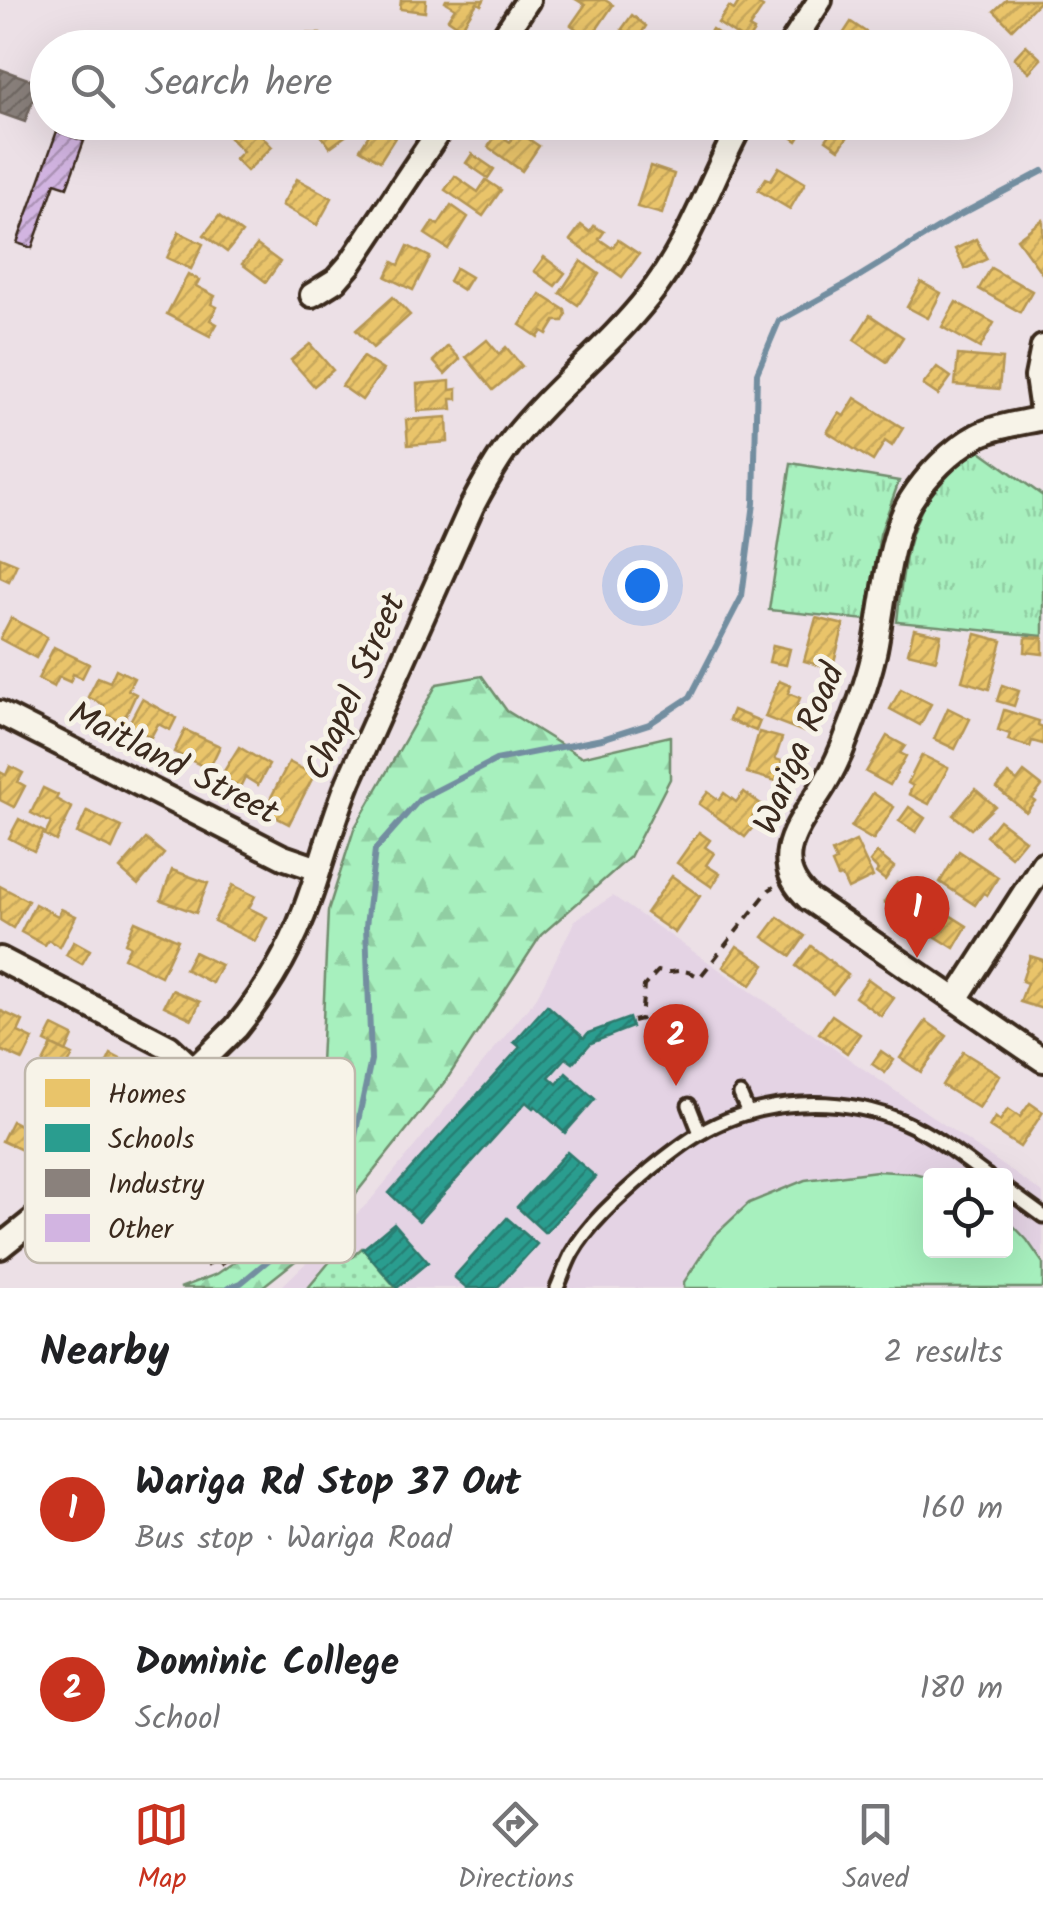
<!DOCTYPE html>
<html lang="en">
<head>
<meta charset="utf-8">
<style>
  :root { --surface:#fff; --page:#f6f6f6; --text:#202124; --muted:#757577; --line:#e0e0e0; --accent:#c8321e }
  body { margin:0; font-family:Kalam,sans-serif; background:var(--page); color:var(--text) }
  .controls { position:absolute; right:30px; bottom:30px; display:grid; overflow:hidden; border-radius:10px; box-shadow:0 10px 40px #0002 }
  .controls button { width:90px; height:90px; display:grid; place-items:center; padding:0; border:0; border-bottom:2px solid var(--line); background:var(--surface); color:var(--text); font:50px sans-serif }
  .you { position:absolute; left:642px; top:585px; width:35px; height:35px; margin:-25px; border:8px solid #fff; border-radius:50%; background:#1a73e8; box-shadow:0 0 0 15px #1a73e833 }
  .badge { display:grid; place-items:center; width:65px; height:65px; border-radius:50%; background:var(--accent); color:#fff; font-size:32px; font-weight:700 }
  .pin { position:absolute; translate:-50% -82px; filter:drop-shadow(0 2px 5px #0008) }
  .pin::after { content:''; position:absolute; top:52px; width:35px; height:30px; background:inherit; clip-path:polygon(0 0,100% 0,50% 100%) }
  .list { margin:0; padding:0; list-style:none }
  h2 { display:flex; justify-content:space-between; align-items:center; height:130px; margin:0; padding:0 40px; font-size:42px }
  h2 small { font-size:32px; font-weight:400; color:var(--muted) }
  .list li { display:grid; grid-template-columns:65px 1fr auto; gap:30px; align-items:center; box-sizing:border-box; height:180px; padding:0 40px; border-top:2px solid var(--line) }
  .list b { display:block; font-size:38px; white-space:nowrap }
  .list p { margin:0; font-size:32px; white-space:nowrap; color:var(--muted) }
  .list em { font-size:32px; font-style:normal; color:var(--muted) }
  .icon { flex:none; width:55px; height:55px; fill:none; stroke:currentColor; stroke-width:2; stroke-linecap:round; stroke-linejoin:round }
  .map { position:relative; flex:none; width:1043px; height:1288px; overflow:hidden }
  .search { position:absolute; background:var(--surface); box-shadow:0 10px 40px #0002; left:30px; right:30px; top:30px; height:110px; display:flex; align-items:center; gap:25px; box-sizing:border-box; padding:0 35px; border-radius:55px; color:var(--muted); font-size:38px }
  .sheet { height:490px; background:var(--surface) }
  nav { display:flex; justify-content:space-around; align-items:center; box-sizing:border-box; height:140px; border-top:2px solid var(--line); background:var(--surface); font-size:28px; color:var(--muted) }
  nav a { display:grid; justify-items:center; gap:5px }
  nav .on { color:var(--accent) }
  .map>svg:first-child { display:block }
  .built { fill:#e4d3e4; fill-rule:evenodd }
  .grass { fill:url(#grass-dots); stroke:#718d6e; stroke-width:2.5 }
  .forest { fill:url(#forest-firs); stroke:#718d6e; stroke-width:2.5 }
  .park { fill:url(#park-tufts); stroke:#718d6e; stroke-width:2.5 }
  .garden { fill:#a7f0be; stroke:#718d6e; stroke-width:2.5 }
  .homes { fill:url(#homes-hatch); stroke:#b59653; stroke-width:2.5 }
  .schools { fill:url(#schools-hatch); stroke:#2f7a6d; stroke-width:2.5 }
  .industry { fill:url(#industry-hatch); stroke:#726760; stroke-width:2.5 }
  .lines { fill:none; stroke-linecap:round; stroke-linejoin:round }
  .stream { stroke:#738ea0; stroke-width:6 }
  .building { fill:url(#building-hatch); stroke:#3b2a1e; stroke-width:2.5 }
  .lane-casing { stroke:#3b2a1e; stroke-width:19 }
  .street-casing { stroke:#3b2a1e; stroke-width:30 }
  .path { stroke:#3b2a1e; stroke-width:4; stroke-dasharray:10 8; stroke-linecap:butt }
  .lane { stroke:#f7f3e8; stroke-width:11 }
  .street { stroke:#f7f3e8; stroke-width:22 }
  .labels { text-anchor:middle; stroke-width:10; stroke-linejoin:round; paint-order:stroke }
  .street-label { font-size:35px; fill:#3b2a1e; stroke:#f7f3e8 }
  .key { fill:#f7f3e8; stroke:#bfb7ab; stroke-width:2.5 }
  .key-label { font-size:28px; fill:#3b2a1e }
</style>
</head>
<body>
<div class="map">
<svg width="1043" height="1288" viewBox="0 0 1043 1288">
  <defs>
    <pattern id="grass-dots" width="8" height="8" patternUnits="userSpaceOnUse" patternTransform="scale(2.5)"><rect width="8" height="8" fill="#a7f0be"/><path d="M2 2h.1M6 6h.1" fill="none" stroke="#91cea3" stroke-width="1.8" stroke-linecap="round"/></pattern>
    <pattern id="forest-firs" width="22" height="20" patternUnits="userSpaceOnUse" patternTransform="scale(2.5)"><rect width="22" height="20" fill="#a7f0be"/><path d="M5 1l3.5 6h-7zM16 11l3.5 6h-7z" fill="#91cea3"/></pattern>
    <pattern id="park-tufts" width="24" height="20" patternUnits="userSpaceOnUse" patternTransform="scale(2.5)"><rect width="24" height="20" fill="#a7f0be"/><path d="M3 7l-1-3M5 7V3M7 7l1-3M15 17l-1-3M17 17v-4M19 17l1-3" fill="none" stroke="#91cea3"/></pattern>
    <pattern id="homes-hatch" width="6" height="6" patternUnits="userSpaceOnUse" patternTransform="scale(2.5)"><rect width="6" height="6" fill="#e9c46a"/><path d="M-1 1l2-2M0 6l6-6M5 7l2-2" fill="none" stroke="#c9a95b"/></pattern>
    <pattern id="schools-hatch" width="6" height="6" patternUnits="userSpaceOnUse" patternTransform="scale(2.5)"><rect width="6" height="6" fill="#2a9d8f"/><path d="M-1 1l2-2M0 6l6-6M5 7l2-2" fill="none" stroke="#258074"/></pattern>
    <pattern id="industry-hatch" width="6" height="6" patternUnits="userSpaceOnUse" patternTransform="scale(2.5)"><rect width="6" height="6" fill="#8a817c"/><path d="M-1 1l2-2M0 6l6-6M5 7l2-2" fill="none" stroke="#726a65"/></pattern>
    <pattern id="building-hatch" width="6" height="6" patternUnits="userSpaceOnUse" patternTransform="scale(2.5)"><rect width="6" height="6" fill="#d2b4e1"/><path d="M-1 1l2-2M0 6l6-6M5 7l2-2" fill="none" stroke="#ac93b6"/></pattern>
  </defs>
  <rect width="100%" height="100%" fill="#ece0e6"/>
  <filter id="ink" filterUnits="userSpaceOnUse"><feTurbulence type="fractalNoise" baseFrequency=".01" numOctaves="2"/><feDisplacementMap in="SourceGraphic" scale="20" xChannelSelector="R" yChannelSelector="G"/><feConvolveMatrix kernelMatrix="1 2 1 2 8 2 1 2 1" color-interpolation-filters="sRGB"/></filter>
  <g filter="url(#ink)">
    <path class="built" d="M613 896 1043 1193V1288H280L369 1202 537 997 575 920ZM930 1176H1006V1250H930Z"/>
    <path class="grass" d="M342 1247 352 1257 362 1248 396 1288H308Z"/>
    <path class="forest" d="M482 676 507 711 581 757 670 736V779L630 857 541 935 447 1079 314 1246 261 1288H180L217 1274 288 1225 305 1180 320 1085 328 911 354 829 437 684Z"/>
    <g class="park">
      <path d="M978 449 1043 496V636L897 622C902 575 906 526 936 486 947 472 964 461 978 449Z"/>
      <path d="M791 463 899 481 880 534 866 620 769 610Z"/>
    </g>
    <path class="garden" d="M877 1171 913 1173 930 1177V1250H1006V1218L1027 1240 1043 1263V1288H684V1282L714 1236 749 1203 805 1180Z"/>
    <g class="homes">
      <path d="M401 0H426L425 12 400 9Z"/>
      <path d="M446 0H484L481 5 477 3 461 28 448 19 455 8 445 2Z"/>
      <path d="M577 0H605L613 5 590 39 571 25 585 5Z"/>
      <path d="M740 0H752L763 7 749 28 754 31 747 42 718 23 729 7 734 10Z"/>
      <path d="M1006 0H1039L1040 1 1012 29 994 11Z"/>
      <path d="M632 15 646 26 637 40 622 29Z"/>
      <path d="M851 22 869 34 860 48H834Z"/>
      <path d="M712 29 739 48H700Z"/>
      <path d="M285 33 320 34V40L326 41V48H277V42H285Z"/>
      <path d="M1026 45 1041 59 1029 72 1014 58Z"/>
      <path d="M237 122H248L272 147 247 171 235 159 243 151 225 133Z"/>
      <path d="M318 122H353L347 127 351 132 330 147 314 126Z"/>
      <path d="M377 122H405L380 161 360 149Z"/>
      <path d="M780 122H809L797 141 777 127Z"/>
      <path d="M836 126 849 135 839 149 826 140Z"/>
      <path d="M517 131 539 146 522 171 488 147 498 133 510 142Z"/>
      <path d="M472 154 494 169 488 178 466 163Z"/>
      <path d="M650 166 674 174 662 214 637 207Z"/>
      <path d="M779 167 805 183 790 209 758 190 766 178 771 180Z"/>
      <path d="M455 176 478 192 486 180 501 190 483 216 445 190Z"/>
      <path d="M297 179 332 198 317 225 282 205Z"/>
      <path d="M451 205 468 217 448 249 425 234 433 222 438 225Z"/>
      <path d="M219 216 242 233 227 252 204 235Z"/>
      <path d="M1042 220 1043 222V275L1017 239Z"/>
      <path d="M581 225 590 232 594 226 604 232 599 239 612 248 618 240 639 254 622 277 570 240Z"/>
      <path d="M179 232 203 244 191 269 167 258Z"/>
      <path d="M976 239 987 259 965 269 955 249Z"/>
      <path d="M257 245 280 262 266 282 242 264Z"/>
      <path d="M408 246 430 257 413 290 386 277 393 262 399 265Z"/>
      <path d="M544 257 565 273 555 286 534 271Z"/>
      <path d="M581 261 599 274 578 305 560 293Z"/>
      <path d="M456 268 471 277 463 290 449 281Z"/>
      <path d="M991 268 1032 291 1020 312 979 289Z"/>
      <path d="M188 274 199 280 196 286 215 296 211 304 217 307 210 320 217 324 210 336 167 314Z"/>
      <path d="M921 282 941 293 928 318 907 307Z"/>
      <path d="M540 294 565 310 566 315 563 321H555L547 334 542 331 538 337 520 325Z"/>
      <path d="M393 297 410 315 373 348 356 330Z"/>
      <path d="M956 302 994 323 980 348 942 327Z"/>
      <path d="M870 315 903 337 887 362 854 340Z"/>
      <path d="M487 340 499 354 506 347 522 366 493 390 466 357Z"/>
      <path d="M310 344 333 370 314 386 291 360Z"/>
      <path d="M448 346 460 359 445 374 433 361Z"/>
      <path d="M958 355 1002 359 999 389 955 385Z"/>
      <path d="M363 357 383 370 362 400 342 386Z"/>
      <path d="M937 367 951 377 938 395 923 385Z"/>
      <path d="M450 381V390L457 389V399H451L452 409 418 411 417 384Z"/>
      <path d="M855 398 903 428 892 446 885 441 873 461 827 432 839 413 844 416Z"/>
      <path d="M447 417 448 442 408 445 406 420Z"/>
      <path d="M0 557 17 564 9 581 0 577Z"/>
      <path d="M11 618 47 637 36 658 0 639Z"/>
      <path d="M816 618 844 625 832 669 804 661Z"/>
      <path d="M914 629 941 635 936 660 908 653Z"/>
      <path d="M976 634 1002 641 989 689 962 681Z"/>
      <path d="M1026 637 1043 638V654L1025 652Z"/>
      <path d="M773 645 790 649 786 665 769 662Z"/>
      <path d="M54 647 89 664 82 678 73 674 70 682 59 677 54 687 38 679Z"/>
      <path d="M116 669 134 678 128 690 136 694 123 722 101 712 104 705 88 697 98 677 110 682Z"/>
      <path d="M779 681 791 686 788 693 800 698 795 711 810 717 804 732 765 717Z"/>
      <path d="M1002 685 1019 691 1014 706 997 701Z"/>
      <path d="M901 689 931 704 920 725 890 709Z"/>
      <path d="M142 699 176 718 170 730 158 724 151 737 128 725Z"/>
      <path d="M948 708 970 719 955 749 934 739Z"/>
      <path d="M733 710 760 721 756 731 729 720Z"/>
      <path d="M1004 710 1039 721 1038 725 1043 727V744L1032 741 1030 747 1008 740 1010 734 998 730Z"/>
      <path d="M185 730 220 746 209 769 174 752Z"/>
      <path d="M759 732 782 738 775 759 782 761 776 781 747 773Z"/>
      <path d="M887 736 905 746 900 753 906 756 890 785 866 772Z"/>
      <path d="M239 747 269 765 258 785 245 777 240 787 221 776Z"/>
      <path d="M922 755 948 768 929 804 909 794 913 786 908 783Z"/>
      <path d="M289 762 314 775 289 824 264 811Z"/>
      <path d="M10 766 23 773 18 782 25 786 14 807 0 800V772L6 775Z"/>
      <path d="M1024 772 1042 786 1032 799 1035 801 1026 812 997 788 1008 774 1017 781Z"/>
      <path d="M43 788 58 795 56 799 72 808 56 841 45 835 51 823 31 813Z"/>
      <path d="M975 789 995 806 971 829 953 815Z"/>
      <path d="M708 792 719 800 724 793 736 802 744 792 761 804 752 817 758 821 745 837 699 804Z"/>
      <path d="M873 793 894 807 873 840 851 827Z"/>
      <path d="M909 807 925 818 916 832 899 821Z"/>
      <path d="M87 811 122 827 112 849 77 833Z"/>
      <path d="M19 819 44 832 34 851 9 838Z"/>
      <path d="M999 820 1025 840 1011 857 986 836Z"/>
      <path d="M699 832 710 840 705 847 714 853 706 865 720 874 712 887 677 863Z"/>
      <path d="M146 839 164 854 138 885 120 869Z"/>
      <path d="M856 841 873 877 848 889 842 876 838 877 832 863 836 861 832 852Z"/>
      <path d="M959 851 998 877 987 895 983 893 975 905 940 882Z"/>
      <path d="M877 853 894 867 885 880 876 873 878 870 870 862Z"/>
      <path d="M172 870 208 883 196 913 161 900Z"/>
      <path d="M672 876 700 896 675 933 646 913Z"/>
      <path d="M897 883 909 891 897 911 884 902Z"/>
      <path d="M233 885 255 896 249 908 267 917 255 941 214 921Z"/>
      <path d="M0 886 28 901 13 928 0 920Z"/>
      <path d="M929 902 967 926 954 948 928 932 924 939 911 931Z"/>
      <path d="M35 904 58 916 61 909 76 916 60 947 48 940 45 945 21 932Z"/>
      <path d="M778 917 805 936 791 956 763 937Z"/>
      <path d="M135 921 178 940 161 976 124 958 130 946 125 943Z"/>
      <path d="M74 941 90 950 82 964 66 955Z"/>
      <path d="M737 946 765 965 751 985 723 967Z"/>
      <path d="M811 946 848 975 833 994 796 966Z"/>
      <path d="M194 952 221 965 212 983 185 969Z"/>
      <path d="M1030 956 1043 960V1009L1020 1002 1027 983 1022 981Z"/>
      <path d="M868 979 894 998 881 1016 855 997Z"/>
      <path d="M172 990 200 1002 192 1019 164 1006Z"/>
      <path d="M1 1011 23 1021 18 1032 33 1039 23 1060 0 1050Z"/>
      <path d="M832 1015 860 1034 847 1053 819 1033Z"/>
      <path d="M926 1021 947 1036 921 1072 900 1058Z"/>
      <path d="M53 1026 73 1036 66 1052 45 1042Z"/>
      <path d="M52 1045 73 1055 60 1081 39 1071Z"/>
      <path d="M881 1051 894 1060 885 1073 872 1064Z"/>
      <path d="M963 1052 1000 1075 979 1108 942 1085Z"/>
      <path d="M111 1054 132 1065 113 1105 91 1094Z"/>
      <path d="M1030 1103 1043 1112 1020 1147 989 1127 995 1117 1000 1121 1008 1109 1020 1117Z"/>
      <path d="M27 1111 49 1122 33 1155 2 1141 12 1121 20 1125Z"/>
    </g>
    <g class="schools">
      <path d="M547 1005 584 1038 588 1033 629 1018 632 1027 591 1043 573 1063 566 1058 549 1077 557 1084 566 1073 595 1099 565 1133 535 1106 533 1108 526 1102 419 1221 389 1193 520 1047 514 1042Z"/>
      <path d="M567 1152 596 1177 545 1233 517 1207Z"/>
      <path d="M507 1218 537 1244 497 1288H467L454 1277Z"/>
      <path d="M394 1223 428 1262 397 1288 363 1249Z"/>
    </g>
    <path class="industry" d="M0 69 39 83 25 122 0 113Z"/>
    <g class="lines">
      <path class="stream" d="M228 1288 241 1283 271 1258 318 1213 350 1159 371 1060 366 926 375 850 420 799 496 760 602 739 649 724 690 697 742 596 754 503 757 373 779 321 845 285 956 217 1043 171"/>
    </g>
    <g class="building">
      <path d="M57 131 84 141 67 187 55 183 32 248 17 243Z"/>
      <path d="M185 1209 231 1255 222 1265 216 1258 208 1266 182 1240 186 1236 172 1222Z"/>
    </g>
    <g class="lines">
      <defs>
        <g id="lane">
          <path d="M740 1094 748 1113"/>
          <path d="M689 1105 700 1133"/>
          <path d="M1006 1189 1043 1216"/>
          <path d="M557 1288C562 1277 566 1264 572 1253 590 1221 623 1194 650 1170 666 1157 682 1144 699 1134 759 1098 840 1094 904 1122 934 1135 960 1156 987 1176"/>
        </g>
        <g id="street">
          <path d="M496 48 528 0"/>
          <path d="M789 48 820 0"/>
          <path d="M312 295 336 280 350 264 445 122"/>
          <path d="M1043 418C1021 423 996 426 977 436 951 450 926 476 911 500 889 534 883 608 875 649 869 679 858 708 847 736 841 753 833 770 824 785 801 823 765 859 809 899L1043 1060"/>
          <path d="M1043 418 1037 377 1043 347"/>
          <path d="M0 713 283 857 318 869"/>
          <path d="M0 959 169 1047 194 1070"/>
          <path d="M956 999 1043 864"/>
          <path d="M0 1247 70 1191 236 1028C267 990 293 946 309 899 323 860 333 820 349 781L472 506C484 484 496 461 512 441 553 389 607 349 648 297 690 245 710 180 742 122"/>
        </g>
      </defs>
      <use href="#lane" class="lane-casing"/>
      <use href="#street" class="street-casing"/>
      <path class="path" d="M633 1021 641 1019 644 986 658 971C677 975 677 965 700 977L769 890 774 887"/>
      <use href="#lane" class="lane"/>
      <use href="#street" class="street"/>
    </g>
  </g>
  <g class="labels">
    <g class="street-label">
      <text transform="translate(354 686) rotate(-66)" y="12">Chapel Street</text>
      <text transform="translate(798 748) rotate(-67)" y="12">Wariga Road</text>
      <text transform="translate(174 762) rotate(27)" y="12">Maitland Street</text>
    </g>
  </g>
  <rect x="25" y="1058" width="330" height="205" rx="15" class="key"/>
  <rect x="45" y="1079" width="45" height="28" fill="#e9c46a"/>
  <rect x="45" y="1124" width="45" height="28" fill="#2a9d8f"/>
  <rect x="45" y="1169" width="45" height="28" fill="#8a817c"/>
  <rect x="45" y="1214" width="45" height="28" fill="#d2b4e1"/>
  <g class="key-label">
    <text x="108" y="1103">Homes</text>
    <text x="108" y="1148">Schools</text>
    <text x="108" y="1193">Industry</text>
    <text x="108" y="1238">Other</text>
  </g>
</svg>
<div class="controls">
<button><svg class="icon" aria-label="locate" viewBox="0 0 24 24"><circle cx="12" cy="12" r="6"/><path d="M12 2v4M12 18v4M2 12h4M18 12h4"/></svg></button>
</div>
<div class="you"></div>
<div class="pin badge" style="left:917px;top:958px">1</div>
<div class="pin badge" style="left:676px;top:1086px">2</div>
<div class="search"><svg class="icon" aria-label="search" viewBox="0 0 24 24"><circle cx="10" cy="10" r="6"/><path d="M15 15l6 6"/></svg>Search here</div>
</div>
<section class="sheet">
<h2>Nearby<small>2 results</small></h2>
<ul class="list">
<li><span class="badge">1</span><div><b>Wariga Rd Stop 37 Out</b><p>Bus stop · Wariga Road</p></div><em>160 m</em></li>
<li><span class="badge">2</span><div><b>Dominic College</b><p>School</p></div><em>180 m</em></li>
</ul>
</section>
<nav>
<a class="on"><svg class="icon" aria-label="map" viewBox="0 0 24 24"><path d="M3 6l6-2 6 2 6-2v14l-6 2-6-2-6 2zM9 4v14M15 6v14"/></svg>Map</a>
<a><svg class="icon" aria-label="directions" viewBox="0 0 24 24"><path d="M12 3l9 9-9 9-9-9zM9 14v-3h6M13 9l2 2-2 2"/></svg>Directions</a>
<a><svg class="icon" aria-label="saved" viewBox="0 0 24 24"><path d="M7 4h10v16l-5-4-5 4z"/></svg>Saved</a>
</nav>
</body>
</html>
